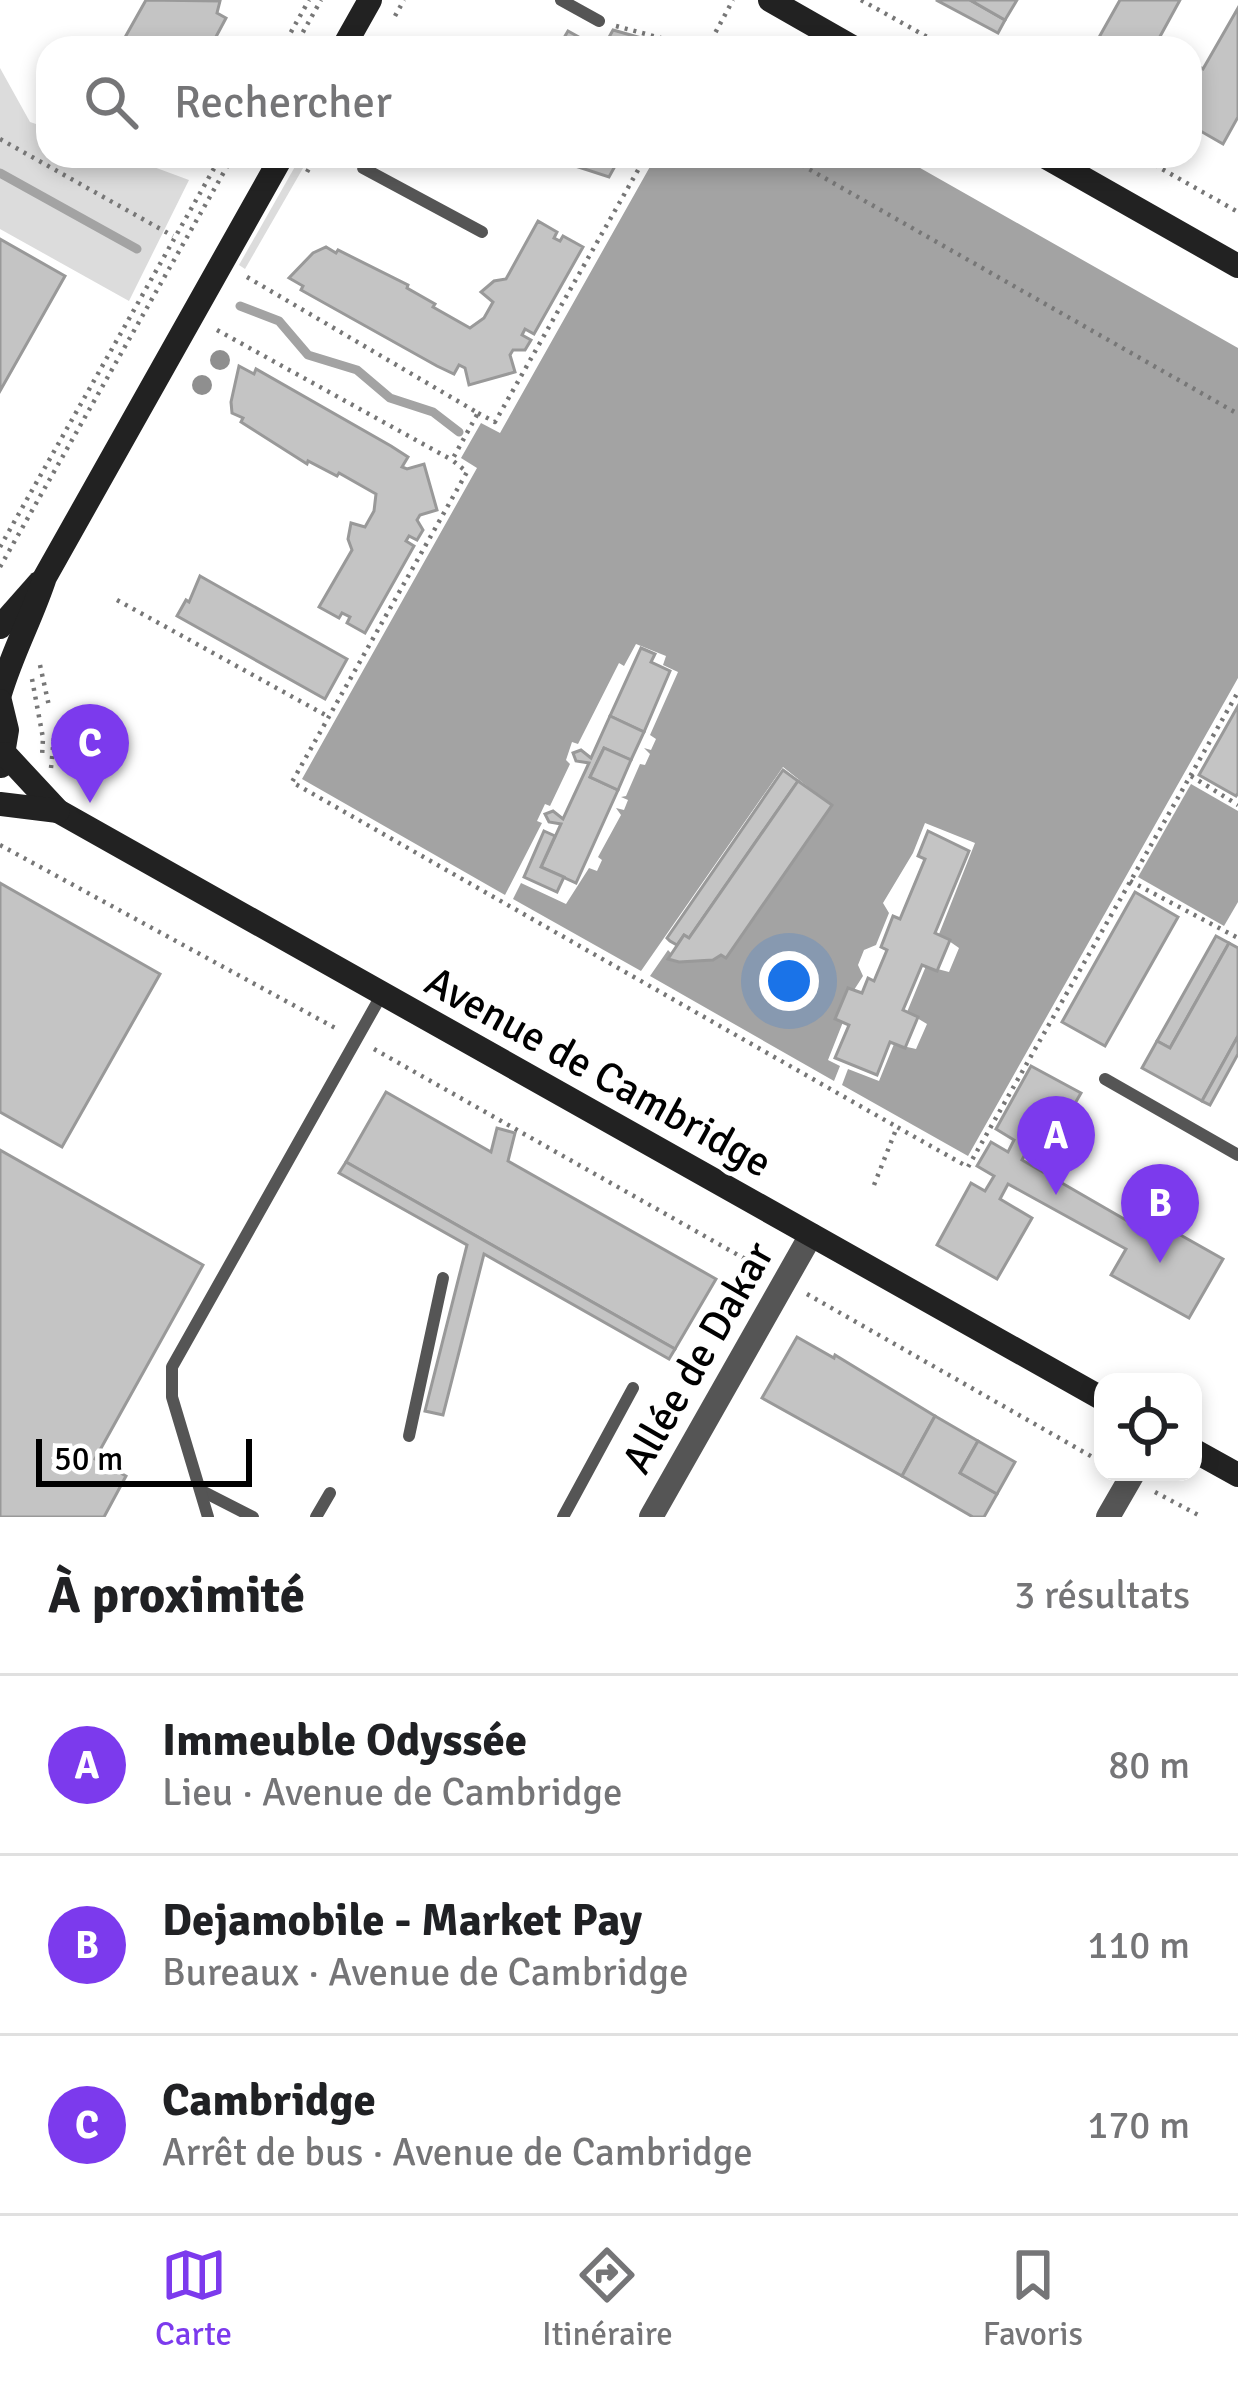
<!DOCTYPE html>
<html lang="fr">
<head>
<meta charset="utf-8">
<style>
  :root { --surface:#fff; --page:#f6f6f6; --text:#202124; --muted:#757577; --line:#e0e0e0; --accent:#7c3aed }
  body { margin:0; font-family:Signika,sans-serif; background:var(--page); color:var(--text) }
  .controls { position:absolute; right:36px; bottom:36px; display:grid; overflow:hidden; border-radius:24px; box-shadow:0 6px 18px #0003 }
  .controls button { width:108px; height:108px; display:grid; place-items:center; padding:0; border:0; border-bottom:3px solid var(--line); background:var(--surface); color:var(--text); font:60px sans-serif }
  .scale { position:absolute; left:36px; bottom:30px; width:216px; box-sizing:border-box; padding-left:12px; border:6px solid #000; border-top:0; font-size:33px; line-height:42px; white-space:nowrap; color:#000; -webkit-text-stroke:9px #fff; paint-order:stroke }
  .you { position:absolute; left:789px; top:981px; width:42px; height:42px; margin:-30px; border:9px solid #fff; border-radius:50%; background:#1a73e8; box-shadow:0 0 0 18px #1a73e833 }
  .badge { display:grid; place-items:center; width:78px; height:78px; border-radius:50%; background:var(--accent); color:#fff; font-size:39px; font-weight:700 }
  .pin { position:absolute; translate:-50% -99px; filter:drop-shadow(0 3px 6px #0008) }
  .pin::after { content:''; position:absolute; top:63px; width:42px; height:36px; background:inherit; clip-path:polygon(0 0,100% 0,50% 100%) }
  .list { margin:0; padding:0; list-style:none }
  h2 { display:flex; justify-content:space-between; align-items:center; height:156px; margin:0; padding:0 48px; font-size:51px }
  h2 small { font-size:39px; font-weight:400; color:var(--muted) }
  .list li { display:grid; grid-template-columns:78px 1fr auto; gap:36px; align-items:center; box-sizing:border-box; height:180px; padding:0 48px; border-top:3px solid var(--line) }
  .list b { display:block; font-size:45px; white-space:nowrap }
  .list p { margin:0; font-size:39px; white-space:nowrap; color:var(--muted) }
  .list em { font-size:39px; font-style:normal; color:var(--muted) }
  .icon { flex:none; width:66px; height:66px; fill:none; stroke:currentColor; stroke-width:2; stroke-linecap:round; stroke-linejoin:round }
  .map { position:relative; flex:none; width:1238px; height:1517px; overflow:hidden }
  .search { position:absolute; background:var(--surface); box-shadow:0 6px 18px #0003; left:36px; right:36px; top:36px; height:132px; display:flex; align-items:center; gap:30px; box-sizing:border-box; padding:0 42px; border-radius:36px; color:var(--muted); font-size:45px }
  .sheet { height:696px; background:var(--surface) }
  nav { display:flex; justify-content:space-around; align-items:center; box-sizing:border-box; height:168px; border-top:3px solid var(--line); background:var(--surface); font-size:33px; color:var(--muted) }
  nav a { display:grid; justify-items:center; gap:6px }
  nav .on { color:var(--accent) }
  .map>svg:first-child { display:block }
  .green { fill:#dcdcdc }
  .water { fill:#a3a3a3 }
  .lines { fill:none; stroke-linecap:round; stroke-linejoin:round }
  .stream { stroke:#a3a3a3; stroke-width:9 }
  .building { fill:#c4c4c4; stroke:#999; stroke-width:3 }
  .path { stroke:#777; stroke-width:4.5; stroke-dasharray:3 6; stroke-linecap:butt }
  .lane { stroke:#555; stroke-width:12 }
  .street { stroke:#555; stroke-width:24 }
  .secondary { stroke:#222; stroke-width:24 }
  .tree { fill:#8f8f8f }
  .labels { text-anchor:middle; stroke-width:9; stroke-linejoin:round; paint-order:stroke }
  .street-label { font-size:42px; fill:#000; stroke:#fff }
</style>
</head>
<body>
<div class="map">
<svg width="1238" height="1517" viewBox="0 0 1238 1517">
  <rect width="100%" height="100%" fill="#fff"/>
  <g class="green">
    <path d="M0 68 30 122 48 128V156H124L189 180 129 301 0 229Z"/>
    <path d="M301 156H310L245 269 239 265Z"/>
  </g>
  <g class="water">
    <path d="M656 156H684L697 163 702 156H899L1238 348V678L968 1156 842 1085 848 1069 879 1081 894 1044 916 1049 927 1024 907 1012 926 966 949 972 959 948 939 934 975 843 925 823 913 853 883 903 889 913 876 945 864 950 858 965 863 976 836 1018 843 1022 828 1060 840 1066 834 1081 650 976 668 950 671 953 668 959C680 962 711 962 721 955L727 957 831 805 783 767 641 971 513 899 521 883 566 904 589 868 597 871 602 860 598 857 621 815 616 808 624 810 628 800 621 797 626 796 640 764 645 765 650 754 644 748 651 750 656 739 650 735 678 672 663 665 666 656 636 644 624 666 619 663 578 744 572 742 566 760 570 764 550 806 545 804 537 821 542 823 505 895 302 779 477 468 461 458 481 423 500 433Z"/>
    <path d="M1191 784 1238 811V902L1224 926 1138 877Z"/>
  </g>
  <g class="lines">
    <g class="stream">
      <path d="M0 173 137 249"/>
      <path d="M240 306 279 321 308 355 357 370 390 398 433 412 459 432"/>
    </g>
  </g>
  <g class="building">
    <path d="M146 0 220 1 217 13 226 18 210 48H119Z"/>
    <path d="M936 0H970L1005 20 998 33Z"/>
    <path d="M970 0H1017L1005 20Z"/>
    <path d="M1120 0H1180L1157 42 1167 48H1093Z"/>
    <path d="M1238 8V117L1223 144 1190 125V61L1203 69Z"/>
    <path d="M613 30 659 43 656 48H603Z"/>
    <path d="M568 31 586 41 599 48H558Z"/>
    <path d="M571 156H636L632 164 620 157 609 177 569 164Z"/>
    <path d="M538 221 557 232 554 238 560 241 563 236 583 247 534 334 525 329 522 335 531 340 525 350H513L510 355 515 372 469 385 465 368 459 365 454 374 437 366 301 290 303 286 289 278 313 253 326 247 336 253 338 250 408 285 407 288 435 304 433 307 470 328 484 318 493 302 481 292 494 281 506 279Z"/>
    <path d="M0 239 65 276 0 391Z"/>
    <path d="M239 366 254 374 256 369 391 446 408 457 402 467 407 469 424 464 437 510 420 515 417 520 423 530 417 540 409 536 406 541 414 546 365 633 347 623 350 617 342 613 339 618 319 607 352 550 348 539 351 523 365 527 374 511 376 494 339 473 337 476 308 461 307 464 241 422 243 418 232 413 231 402Z"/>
    <path d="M200 576 347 659 325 699 177 616 186 600 189 602Z"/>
    <path d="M641 648 655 654 651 662 670 671 644 732 610 716Z"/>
    <path d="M1238 706V793L1236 796 1199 775Z"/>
    <path d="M610 716 644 732 631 760 604 748 590 777 618 790 576 883 541 867 561 824 549 822 545 814 553 811 563 819 589 763 576 761 573 753 581 750 591 758Z"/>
    <path d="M604 748 631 760 618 790 590 777Z"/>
    <path d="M783 770 798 781 689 938 684 935 677 945 670 941 667 938Z"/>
    <path d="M798 781 832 805 726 958 721 955 713 960 679 962 668 959 684 935 689 938Z"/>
    <path d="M544 831 555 836 541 867 564 877 557 892 524 877Z"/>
    <path d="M928 831 969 851 935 933 950 940 937 971 922 965 903 1010 918 1017 905 1048 890 1042 877 1075 835 1058 849 1025 835 1019 848 988 862 993 868 978 874 981 887 950 881 947 893 916 900 919 925 859 918 856Z"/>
    <path d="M0 883 160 974 62 1147 0 1112Z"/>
    <path d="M1135 892 1178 917 1105 1046 1062 1022Z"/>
    <path d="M1216 936 1229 943 1170 1048 1157 1041Z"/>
    <path d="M1229 943 1238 948V1036L1202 1101 1142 1068 1157 1041 1170 1048Z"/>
    <path d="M1238 1036V1054L1210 1105 1202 1101Z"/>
    <path d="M1031 1066 1081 1093 1045 1155 1029 1147 1022 1160 1138 1227 1145 1215 1223 1259 1189 1318 1111 1275 1126 1249 1008 1184 1000 1199 1032 1218 997 1279 937 1245 971 1183 985 1191 994 1176 977 1166 991 1142 1008 1152 1014 1140 996 1129Z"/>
    <path d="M386 1092 491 1152 497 1128 515 1133 508 1161 716 1279 675 1349 346 1162Z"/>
    <path d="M0 1150 203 1265 95 1459 126 1476 104 1517H0Z"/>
    <path d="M346 1162 675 1349 669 1359 484 1254 443 1415 425 1411 467 1245 339 1173Z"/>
    <path d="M797 1337 834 1358 835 1355 935 1416 902 1476 762 1398Z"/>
    <path d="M935 1416 978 1441 960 1473 997 1494 984 1517H973L902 1476Z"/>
    <path d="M978 1441 1015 1462 997 1494 960 1473Z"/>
  </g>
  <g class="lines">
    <g class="path">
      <path d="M861 0 947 48"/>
      <path d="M395 16 404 0"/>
      <path d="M616 26 698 48"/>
      <path d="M282 48 309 0"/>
      <path d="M294 48 321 0"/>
      <path d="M707 48 733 0"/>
      <path d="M0 139 173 236"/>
      <path d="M786 156 1238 414"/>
      <path d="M1139 156 1238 212"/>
      <path d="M307 172 316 156"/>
      <path d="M247 277 478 413 452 460 467 472 292 782 897 1127"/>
      <path d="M217 330 452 460"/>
      <path d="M478 413 495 422 646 156"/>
      <path d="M0 547 221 156"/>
      <path d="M0 567 233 156"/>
      <path d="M117 600 329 717"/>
      <path d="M40 665 49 706"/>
      <path d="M32 679 43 738 42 757"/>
      <path d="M51 768 54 737"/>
      <path d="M1191 776 1238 805"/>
      <path d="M0 845 337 1029"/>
      <path d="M1130 881 1238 938"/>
      <path d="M374 1049 761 1268"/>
      <path d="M874 1185 897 1127 968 1167 1238 692"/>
      <path d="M807 1294 1103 1463"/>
      <path d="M1155 1492 1202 1517"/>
    </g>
    <g class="lane">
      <path d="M561 0 599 21"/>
      <path d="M363 168 482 232"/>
      <path d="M1105 1079 1238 1155"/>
      <path d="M409 1436 443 1278"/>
      <path d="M202 1491 253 1517"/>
      <path d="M208 1517 172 1397V1367L382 994"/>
      <path d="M316 1517 330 1493"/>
      <path d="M563 1517 633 1388"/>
    </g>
    <g class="street">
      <path d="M651 1517 811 1235"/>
      <path d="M1108 1517 1134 1472"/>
    </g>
    <g class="secondary">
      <path d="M770 0 854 48"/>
      <path d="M343 48 370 0"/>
      <path d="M1044 156 1238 266"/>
      <path d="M0 627 39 583"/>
      <path d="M0 694C12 653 32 617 45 577L282 156"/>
      <path d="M0 701 7 730 1 766"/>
      <path d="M5 754 58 811 1103 1399"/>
      <path d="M0 804 58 811"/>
      <path d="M1193 1450 1238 1475"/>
    </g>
  </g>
  <g class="tree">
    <circle cx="220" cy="360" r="10"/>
    <circle cx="202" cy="385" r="10"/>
  </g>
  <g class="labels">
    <g class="street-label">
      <text transform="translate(599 1071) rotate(29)" y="15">Avenue de Cambridge</text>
      <text transform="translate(697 1357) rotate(-60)" y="15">Allée de Dakar</text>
    </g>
  </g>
</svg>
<div class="controls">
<button><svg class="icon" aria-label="locate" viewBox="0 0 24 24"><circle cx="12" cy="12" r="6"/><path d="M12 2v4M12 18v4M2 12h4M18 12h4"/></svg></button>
</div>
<div class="scale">50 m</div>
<div class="you"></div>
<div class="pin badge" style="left:1056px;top:1195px">A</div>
<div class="pin badge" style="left:1160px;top:1263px">B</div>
<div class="pin badge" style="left:90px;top:803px">C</div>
<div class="search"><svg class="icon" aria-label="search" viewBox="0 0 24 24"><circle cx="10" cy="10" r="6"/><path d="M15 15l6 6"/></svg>Rechercher</div>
</div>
<section class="sheet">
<h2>À proximité<small>3 résultats</small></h2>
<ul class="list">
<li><span class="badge">A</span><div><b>Immeuble Odyssée</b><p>Lieu · Avenue de Cambridge</p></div><em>80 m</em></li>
<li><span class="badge">B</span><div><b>Dejamobile - Market Pay</b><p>Bureaux · Avenue de Cambridge</p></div><em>110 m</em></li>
<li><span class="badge">C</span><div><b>Cambridge</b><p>Arrêt de bus · Avenue de Cambridge</p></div><em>170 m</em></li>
</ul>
</section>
<nav>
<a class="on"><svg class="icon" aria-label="map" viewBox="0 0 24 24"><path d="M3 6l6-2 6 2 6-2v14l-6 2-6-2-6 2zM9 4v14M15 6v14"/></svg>Carte</a>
<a><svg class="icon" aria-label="directions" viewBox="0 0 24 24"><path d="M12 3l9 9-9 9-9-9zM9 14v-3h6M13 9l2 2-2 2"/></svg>Itinéraire</a>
<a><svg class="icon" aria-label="saved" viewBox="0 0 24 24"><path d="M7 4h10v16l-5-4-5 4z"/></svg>Favoris</a>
</nav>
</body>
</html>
